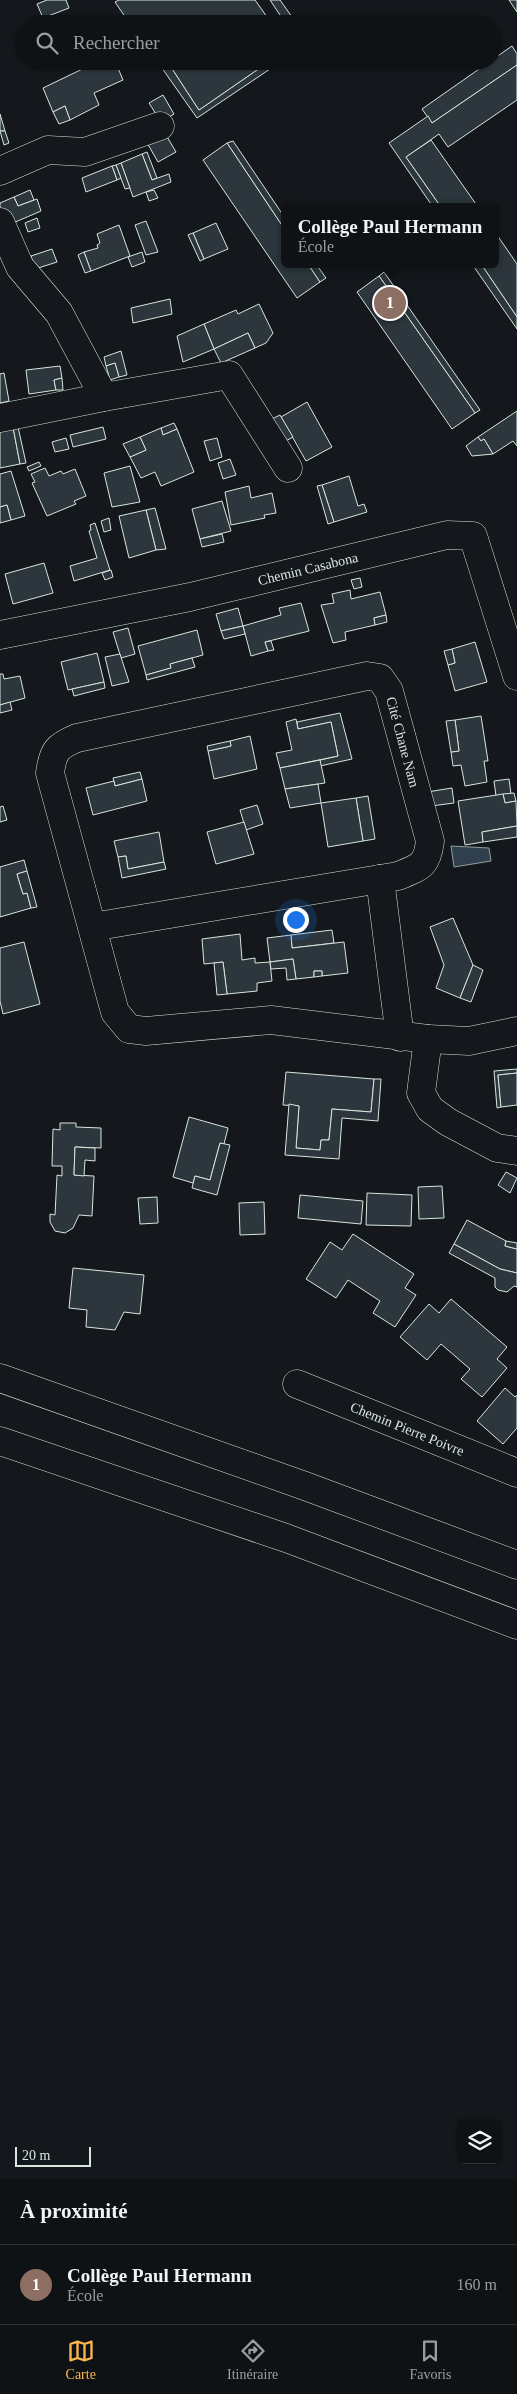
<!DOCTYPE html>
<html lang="fr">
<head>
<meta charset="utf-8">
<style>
  :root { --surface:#0f1215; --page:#1d2022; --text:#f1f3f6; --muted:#9b9ea0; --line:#2f3234; --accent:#ffb74d }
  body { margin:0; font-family:Georgia,serif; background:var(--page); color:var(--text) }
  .controls { position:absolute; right:15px; bottom:15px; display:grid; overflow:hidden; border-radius:8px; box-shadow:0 1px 4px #0004 }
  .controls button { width:45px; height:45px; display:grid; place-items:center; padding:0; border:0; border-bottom:1px solid var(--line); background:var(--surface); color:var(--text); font:25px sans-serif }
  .scale { position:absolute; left:15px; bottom:12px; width:76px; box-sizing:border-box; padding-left:5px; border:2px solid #d8e6dc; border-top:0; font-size:14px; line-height:18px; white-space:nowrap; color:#d8e6dc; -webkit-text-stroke:4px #14181c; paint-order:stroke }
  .you { position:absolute; left:295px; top:919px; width:18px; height:18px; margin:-12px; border:4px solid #fff; border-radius:50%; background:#1a73e8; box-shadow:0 0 0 8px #1a73e833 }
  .badge { display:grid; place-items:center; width:32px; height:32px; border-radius:50%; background:var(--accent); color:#fff; font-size:16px; font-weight:700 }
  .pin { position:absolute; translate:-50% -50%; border:2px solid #fff; box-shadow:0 1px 5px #0006 }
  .popup { position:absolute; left:281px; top:203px; width:218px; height:65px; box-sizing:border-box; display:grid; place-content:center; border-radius:8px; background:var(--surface); filter:drop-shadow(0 1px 4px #0005); font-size:16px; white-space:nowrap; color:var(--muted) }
  .popup b { font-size:19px; color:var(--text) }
  .popup::after { content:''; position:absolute; left:50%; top:100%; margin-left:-10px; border:10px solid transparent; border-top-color:var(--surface) }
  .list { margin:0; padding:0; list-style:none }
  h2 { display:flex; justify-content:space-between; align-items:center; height:65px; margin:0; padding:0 20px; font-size:21px }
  h2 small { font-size:16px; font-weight:400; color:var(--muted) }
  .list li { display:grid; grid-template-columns:32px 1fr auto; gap:15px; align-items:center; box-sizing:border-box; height:80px; padding:0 20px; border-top:1px solid var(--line) }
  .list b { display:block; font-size:19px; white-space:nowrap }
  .list p { margin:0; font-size:16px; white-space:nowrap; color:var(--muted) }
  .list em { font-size:16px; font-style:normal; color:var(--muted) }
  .icon { flex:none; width:28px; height:28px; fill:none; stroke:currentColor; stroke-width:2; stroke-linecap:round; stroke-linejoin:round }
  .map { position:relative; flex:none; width:517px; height:2179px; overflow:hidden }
  .search { position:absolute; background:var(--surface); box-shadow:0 1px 4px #0004; left:15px; right:15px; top:15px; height:55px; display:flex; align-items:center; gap:12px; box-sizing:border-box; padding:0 18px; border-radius:28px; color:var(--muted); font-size:19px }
  .sheet { height:145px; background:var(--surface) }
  nav { display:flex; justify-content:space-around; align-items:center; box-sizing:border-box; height:70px; border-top:1px solid var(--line); background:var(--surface); font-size:14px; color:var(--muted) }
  nav a { display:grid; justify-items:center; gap:2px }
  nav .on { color:var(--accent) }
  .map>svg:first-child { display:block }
  .water { fill:#2f3f4d; stroke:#939e99 }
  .building { fill:#2c363c; stroke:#d8e6dc }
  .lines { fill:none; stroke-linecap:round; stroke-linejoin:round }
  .minor-casing { stroke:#d8e6dc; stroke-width:29 }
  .highway-casing { stroke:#d8e6dc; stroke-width:29 }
  .minor { stroke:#14181c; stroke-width:28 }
  .highway { stroke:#14181c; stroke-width:28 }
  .labels { text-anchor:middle; stroke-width:4; stroke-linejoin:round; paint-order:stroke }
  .street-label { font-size:14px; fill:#d8e6dc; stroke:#14181c }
</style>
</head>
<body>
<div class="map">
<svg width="517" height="2179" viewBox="0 0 517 2179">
  <rect width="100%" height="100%" fill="#14181c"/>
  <path class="water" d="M451 846 489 848 491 861 454 867Z"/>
  <g class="building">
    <path d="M47 0H66L69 8 43 18 37 4Z"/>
    <path d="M119 0H255L272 24H130L115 2Z"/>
    <path d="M270 0H280L297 24H286Z"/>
    <path d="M509 0H517V12Z"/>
    <path d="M512 46 517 54V65L432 123 422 109Z"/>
    <path d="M99 61H115L123 80 94 93 99 105 70 120 65 106 53 112 43 88Z"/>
    <path d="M157 61H167L199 110 270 61H282L197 118Z"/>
    <path d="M167 61H270L199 110Z"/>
    <path d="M517 65V100L448 147 439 134 406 157 441 207H433L389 143 428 116 432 123Z"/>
    <path d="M163 95 174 114 161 122 149 103Z"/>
    <path d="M65 106 70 120 59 124 53 112Z"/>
    <path d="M0 114 5 131H0Z"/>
    <path d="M163 130 176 152 158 162 146 141Z"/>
    <path d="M0 131H5L9 143 4 145Z"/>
    <path d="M431 140 478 207H441L406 157Z"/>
    <path d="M233 141 285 218V230L227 143Z"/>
    <path d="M227 143 285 230V264H308L320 282 297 298 203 160Z"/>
    <path d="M147 152 157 178 152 180 142 154Z"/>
    <path d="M142 154 152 180 169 174 171 182 133 197 121 163Z"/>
    <path d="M121 163 130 188 125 189 116 165Z"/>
    <path d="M116 165 121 178 117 180 112 166Z"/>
    <path d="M112 166 117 180 86 192 82 178Z"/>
    <path d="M30 190 34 200 18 206 14 197Z"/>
    <path d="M154 190 158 198 149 201 146 192Z"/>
    <path d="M14 197 18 206 37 199 41 211 6 226 0 211V203Z"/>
    <path d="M37 218 40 228 28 232 25 223Z"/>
    <path d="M146 221 158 252 146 255 135 225Z"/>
    <path d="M216 223 228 249 204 259 193 233Z"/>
    <path d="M119 225 130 256 91 271 84 252 98 248 97 245 100 243 97 234Z"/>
    <path d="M495 232 517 264V317L481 264H495Z"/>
    <path d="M193 233 204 259 200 261 188 235Z"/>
    <path d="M52 249 57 262 35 269 31 256Z"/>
    <path d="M84 252 91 271 85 273 78 255Z"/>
    <path d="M142 252 145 262 132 267 128 257Z"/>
    <path d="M308 264H316L326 278 320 282Z"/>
    <path d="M472 264H481L517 317V329Z"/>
    <path d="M384 272 480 410 475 413 379 276Z"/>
    <path d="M379 276 475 413 452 429 357 292Z"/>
    <path d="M170 299 172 314 133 323 131 308Z"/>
    <path d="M259 304 273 333 266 343 255 348 248 333 214 349 204 324 236 310 238 314Z"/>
    <path d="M204 324 214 349 183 362 177 336Z"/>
    <path d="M248 333 255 348 221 363 214 349Z"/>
    <path d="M121 351 127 375 119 377 115 363 106 366 104 357Z"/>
    <path d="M115 363 119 377 110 380 106 366Z"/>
    <path d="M60 366 62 378 54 380 56 390 29 394 26 370Z"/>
    <path d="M4 373 9 401 0 403V374Z"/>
    <path d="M62 378 63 390H56L54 380Z"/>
    <path d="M307 402 332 447 306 461 281 417Z"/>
    <path d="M517 411V446L513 441 493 454 484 439 481 441 478 437Z"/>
    <path d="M280 415 293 437 284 442 272 419Z"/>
    <path d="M174 423 177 429 163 435 161 428Z"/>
    <path d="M13 427 20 464 0 468V430Z"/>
    <path d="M13 427H18L26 463 20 464Z"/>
    <path d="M103 427 106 439 73 447 70 435Z"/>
    <path d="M161 428 163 435 177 429 194 472 161 486 155 472 141 478 130 457 146 450 140 437Z"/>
    <path d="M140 437 146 450 130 457 123 444Z"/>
    <path d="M478 437 481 441 484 439 493 454 472 456 466 446Z"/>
    <path d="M66 438 69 449 55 452 52 442Z"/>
    <path d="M217 438 222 457 210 461 204 441Z"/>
    <path d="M230 459 236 475 223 479 218 463Z"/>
    <path d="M39 462 41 466 29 471 27 467Z"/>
    <path d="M130 466 140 502 112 507 104 473Z"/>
    <path d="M45 468 49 476 61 471 63 474 75 469 86 496 74 501 76 504 47 516 32 483 35 482 31 474Z"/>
    <path d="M11 471 25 516 11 520 7 505 0 507V474Z"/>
    <path d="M349 476 358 506 364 504 367 512 334 522 322 485Z"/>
    <path d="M322 485 334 522 328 524 317 486Z"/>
    <path d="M249 486 251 498 272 493 276 513 264 515 265 518 231 525 225 492Z"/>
    <path d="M222 501 231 531 200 539 192 509Z"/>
    <path d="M7 505 11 520 0 523V507Z"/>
    <path d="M155 508 166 549 156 550 146 510Z"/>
    <path d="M146 510 156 550 129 558 119 516Z"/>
    <path d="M109 518 111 530 104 532 101 521Z"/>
    <path d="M95 523 110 570 74 581 70 566 97 558 89 531 91 530 90 525Z"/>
    <path d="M222 534 224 542 202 547 200 539Z"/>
    <path d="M44 563 53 593 13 604 5 574Z"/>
    <path d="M111 570 113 577 105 580 102 573Z"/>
    <path d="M360 578 362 587 354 589 351 580Z"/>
    <path d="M350 590 351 599 380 592 386 615 374 618 375 625 345 632 346 640 333 643 321 605 334 603 332 594Z"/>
    <path d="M301 603 309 631 265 642 268 651 251 656 243 626 281 615 279 608Z"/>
    <path d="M238 608 243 626 221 631 216 614Z"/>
    <path d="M386 615 387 622 375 625 374 618Z"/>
    <path d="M243 626 245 634 224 639 221 631Z"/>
    <path d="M128 628 135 654 121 658 113 632Z"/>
    <path d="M197 630 203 655 170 664 171 668 146 675 138 646Z"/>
    <path d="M271 641 274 650 268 651 265 642Z"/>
    <path d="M475 642 487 682 455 691 448 665 455 663 452 649Z"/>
    <path d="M452 649 455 663 448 665 444 651Z"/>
    <path d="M97 653 104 682 68 690 61 662Z"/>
    <path d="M120 654 129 682 112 686 105 657Z"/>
    <path d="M192 658 195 667 147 680 146 675 171 668 170 664Z"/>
    <path d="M0 674H3L4 679 20 676 25 698 0 705Z"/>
    <path d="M104 682 105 688 74 696 72 689Z"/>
    <path d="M10 702 12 710 0 713V705Z"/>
    <path d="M340 713 352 759 320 766V760L338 756 331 722 298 729 297 722Z"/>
    <path d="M481 716 488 761H484L487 782 465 786 461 765 453 766 451 752 459 751 455 720Z"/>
    <path d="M296 719 298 729 331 722 338 756 280 768 276 753 292 750 286 722Z"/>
    <path d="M455 720 459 751 451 752 446 721Z"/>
    <path d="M250 736 257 769 214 779 208 751 231 746 230 741Z"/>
    <path d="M230 741 231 746 208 751 207 746Z"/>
    <path d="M320 760 325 783 285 789 280 768Z"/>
    <path d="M140 772 142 779 115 786 113 778Z"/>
    <path d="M142 779 147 801 93 815 86 788 114 781 115 786Z"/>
    <path d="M509 779 511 794 496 796 494 781Z"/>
    <path d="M318 784 321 803 290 808 285 789Z"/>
    <path d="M452 788 454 803 431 806 427 792Z"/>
    <path d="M514 793 516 801 505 803 503 794Z"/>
    <path d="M503 794 505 803 516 801 517 826 482 832 483 842 465 845 458 801Z"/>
    <path d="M368 796 375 839 363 841 356 798Z"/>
    <path d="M356 798 363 841 328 847 321 803Z"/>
    <path d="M257 805 263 824 246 830 240 810Z"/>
    <path d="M3 806 7 820 0 822V807Z"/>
    <path d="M244 822 254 854 216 864 207 832Z"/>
    <path d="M517 826V837L483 842 482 832Z"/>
    <path d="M159 832 164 862 128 869 126 856 118 857 114 841Z"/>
    <path d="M126 856 128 869 164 862 166 869 122 878 118 857Z"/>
    <path d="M24 860 27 871 17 874 23 894 27 893 31 908 0 917V867Z"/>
    <path d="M27 871 37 907 31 908 27 893 23 894 17 874Z"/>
    <path d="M453 918 473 965 460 998 436 988 444 965 430 927Z"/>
    <path d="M332 930 334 943 292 948 291 935Z"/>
    <path d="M240 934 242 960 255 958V963L270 962 272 981 257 983V991L227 994 223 962 204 964 202 939Z"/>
    <path d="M291 935 292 948 344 942 348 973 322 976V971H314V977L296 979 293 959 270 962 267 938Z"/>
    <path d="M24 942 40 1004 3 1014 0 1001V948Z"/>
    <path d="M293 959 296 979 287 980 286 968 271 969 270 962Z"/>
    <path d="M223 962 227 994 217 995 214 963Z"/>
    <path d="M473 965 483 970 471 1002 460 998Z"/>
    <path d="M314 971H322V976L314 977Z"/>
    <path d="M517 1069V1073L498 1075 501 1107 497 1108 494 1071Z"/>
    <path d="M286 1072 374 1079 371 1112 332 1109 329 1140H321L320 1150 296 1148 299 1106 283 1105Z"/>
    <path d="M517 1073V1105L501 1107 498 1075Z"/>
    <path d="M374 1079H381L378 1121 342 1118 339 1159 285 1155 289 1104 299 1106 296 1148 320 1150 321 1140H329L332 1109 371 1112Z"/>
    <path d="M189 1117 228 1128 224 1144 220 1143 210 1180 195 1176 193 1183 173 1177Z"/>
    <path d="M60 1123H76V1127L101 1128V1148L75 1147 74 1175 94 1176 92 1216 79 1215 73 1228 65 1233 55 1231 50 1222V1214L55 1215 57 1175 62 1176V1166H52L53 1129 60 1130Z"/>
    <path d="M220 1143 230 1145 217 1195 192 1188 195 1176 210 1180Z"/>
    <path d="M75 1147 95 1148V1161L85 1160 84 1176 74 1175Z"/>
    <path d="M506 1172 517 1178 510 1193 498 1185Z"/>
    <path d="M442 1186 444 1218 419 1219 418 1187Z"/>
    <path d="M367 1193 412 1195 411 1226 366 1225Z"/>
    <path d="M300 1195 363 1201 361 1224 298 1218Z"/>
    <path d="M157 1197 158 1223 140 1224 138 1198Z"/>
    <path d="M264 1202 265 1234 240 1235 239 1203Z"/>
    <path d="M467 1220 506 1241 505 1246 517 1249V1273L500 1269 454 1244Z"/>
    <path d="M353 1234 414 1274 405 1288 416 1295 395 1327 373 1313 380 1301 348 1280 336 1298 306 1279 330 1242 342 1250Z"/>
    <path d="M506 1241 517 1243V1249L505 1246Z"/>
    <path d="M454 1244 500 1269 517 1273V1287L514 1286 507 1292 498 1290 495 1287V1278L449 1253Z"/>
    <path d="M73 1268 144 1275 140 1314 124 1312 115 1330 86 1327 87 1310 69 1308Z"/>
    <path d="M451 1299 507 1347 497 1359 507 1368 482 1397 461 1379 470 1369 441 1344 427 1360 400 1337 429 1304 439 1313Z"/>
    <path d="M505 1388 515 1397 517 1395V1428L503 1444 477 1421Z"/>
  </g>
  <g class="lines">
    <defs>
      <g id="minor">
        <path d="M0 171 48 150 85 152 160 126"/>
        <path d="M0 222 20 267 59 313 104 397"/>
        <path d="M0 418 104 397 229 375 288 468"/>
        <path id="s1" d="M0 635 190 597 447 535 473 536 517 676"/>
        <path d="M380 879 400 1037"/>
        <path d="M92 927 398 876C420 867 427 866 430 841L389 691 380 678 367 676 77 738C57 746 53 751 50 773L115 1012 129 1029 146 1031 271 1020 428 1039 469 1041 517 1031"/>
        <path d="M428 1039 421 1093 430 1109 448 1122 497 1148 517 1151"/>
        <path id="s2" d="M297 1384 517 1473"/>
      </g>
      <g id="highway">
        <path d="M0 1378 305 1486 517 1565"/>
        <path d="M0 1441 286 1538 517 1625"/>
      </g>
    </defs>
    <use href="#minor" class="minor-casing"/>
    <use href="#highway" class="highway-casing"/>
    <use href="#minor" class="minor"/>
    <use href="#highway" class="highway"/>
  </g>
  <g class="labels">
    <g class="street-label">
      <text dy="5" stroke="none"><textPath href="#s1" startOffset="315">Chemin Casabona</textPath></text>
      <text transform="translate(403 742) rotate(75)" y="5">Cité Chane Nam</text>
      <text dy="5" stroke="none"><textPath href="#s2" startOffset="119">Chemin Pierre Poivre</textPath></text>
    </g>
  </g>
</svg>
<div class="controls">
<button><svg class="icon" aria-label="layers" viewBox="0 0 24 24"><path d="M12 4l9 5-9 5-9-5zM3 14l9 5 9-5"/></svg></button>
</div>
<div class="scale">20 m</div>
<div class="you"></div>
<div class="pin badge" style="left:390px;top:303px;background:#8d6e63">1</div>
<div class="popup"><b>Collège Paul Hermann</b>École</div>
<div class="search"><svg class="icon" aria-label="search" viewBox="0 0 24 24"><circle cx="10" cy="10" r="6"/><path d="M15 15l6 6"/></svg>Rechercher</div>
</div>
<section class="sheet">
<h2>À proximité<small></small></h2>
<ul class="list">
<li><span class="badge" style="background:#8d6e63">1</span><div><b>Collège Paul Hermann</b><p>École</p></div><em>160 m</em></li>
</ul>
</section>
<nav>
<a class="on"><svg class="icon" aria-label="map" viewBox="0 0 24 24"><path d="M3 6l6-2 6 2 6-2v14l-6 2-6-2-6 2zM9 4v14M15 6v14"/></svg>Carte</a>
<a><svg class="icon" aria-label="directions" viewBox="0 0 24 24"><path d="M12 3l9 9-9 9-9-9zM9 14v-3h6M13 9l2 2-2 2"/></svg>Itinéraire</a>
<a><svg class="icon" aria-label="saved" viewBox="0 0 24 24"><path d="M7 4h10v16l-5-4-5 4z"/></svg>Favoris</a>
</nav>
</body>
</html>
